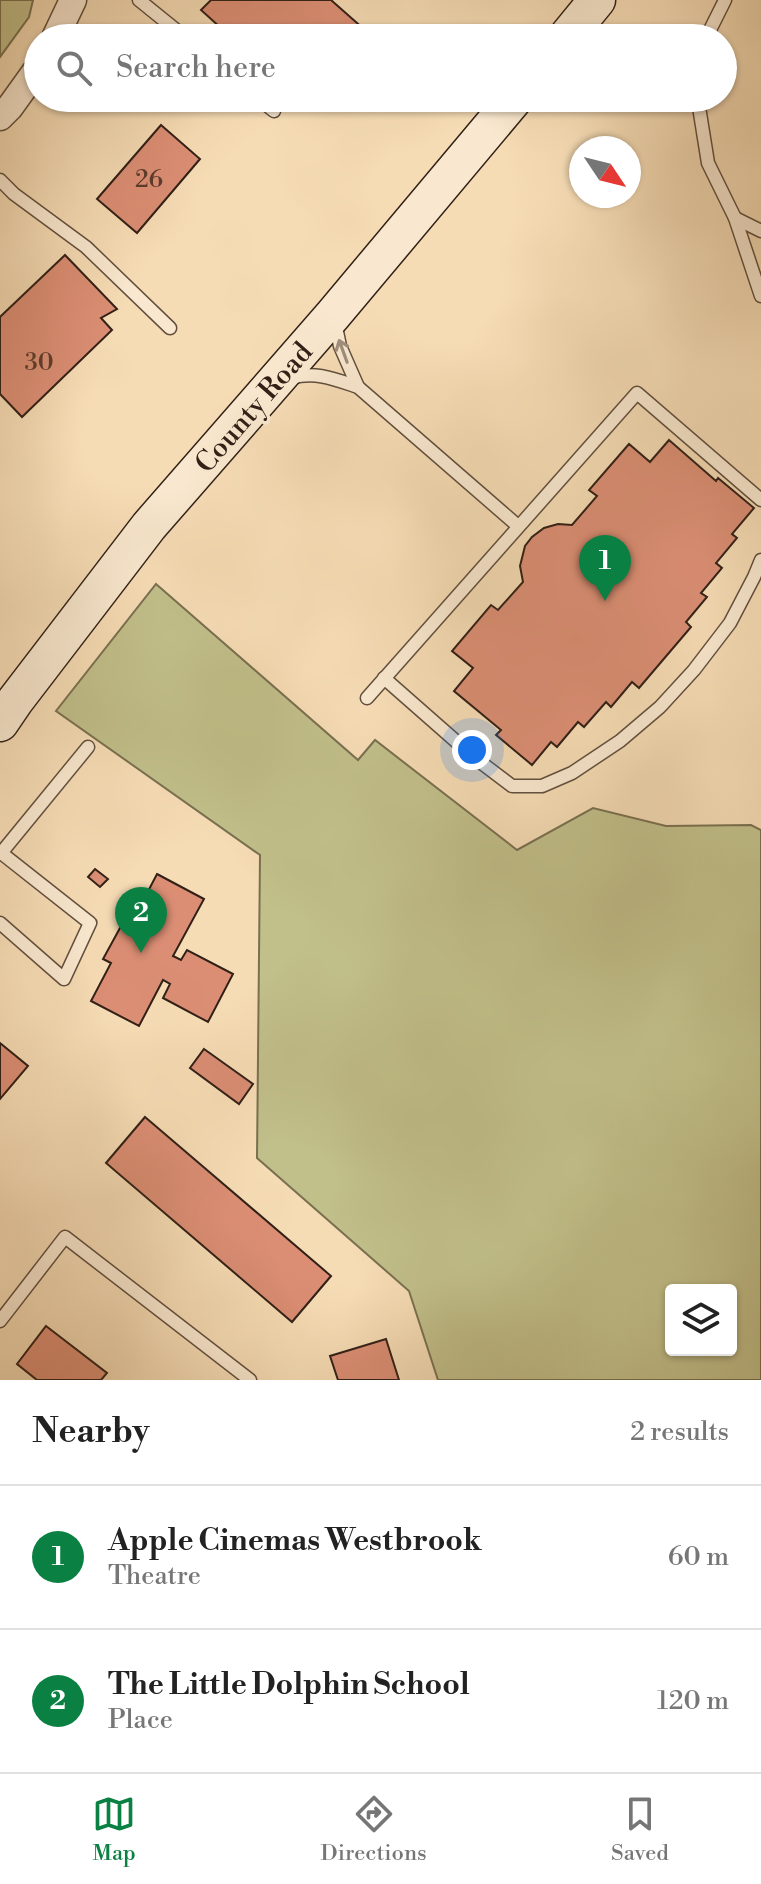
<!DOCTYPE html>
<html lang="en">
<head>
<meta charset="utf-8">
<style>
  :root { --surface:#fff; --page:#f2f2f2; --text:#222; --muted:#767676; --line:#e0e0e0; --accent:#0b8043 }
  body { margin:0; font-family:"Libre Bodoni",serif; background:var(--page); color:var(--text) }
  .controls { position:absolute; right:24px; bottom:24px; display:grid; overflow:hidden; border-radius:8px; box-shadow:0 2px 6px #0004 }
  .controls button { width:72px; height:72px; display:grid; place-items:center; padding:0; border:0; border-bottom:2px solid var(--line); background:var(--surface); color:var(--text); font:40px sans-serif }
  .compass { position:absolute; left:569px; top:136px; width:72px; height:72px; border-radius:50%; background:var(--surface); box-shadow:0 2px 6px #0004; rotate:125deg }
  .you { position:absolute; left:472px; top:750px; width:28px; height:28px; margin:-20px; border:6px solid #fff; border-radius:50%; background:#1a73e8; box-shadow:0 0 0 12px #1a73e833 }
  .badge { display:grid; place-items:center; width:52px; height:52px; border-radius:50%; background:var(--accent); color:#fff; font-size:26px; font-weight:700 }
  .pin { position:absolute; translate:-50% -66px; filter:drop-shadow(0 2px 4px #0008) }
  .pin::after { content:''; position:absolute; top:42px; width:28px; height:24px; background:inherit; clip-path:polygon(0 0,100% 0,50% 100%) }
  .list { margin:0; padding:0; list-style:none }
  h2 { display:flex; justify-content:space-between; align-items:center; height:104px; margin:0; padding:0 32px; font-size:34px }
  h2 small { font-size:26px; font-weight:400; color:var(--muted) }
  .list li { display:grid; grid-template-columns:52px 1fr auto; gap:24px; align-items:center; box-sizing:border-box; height:144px; padding:0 32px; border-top:2px solid var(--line) }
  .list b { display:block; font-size:30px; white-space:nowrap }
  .list p { margin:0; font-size:26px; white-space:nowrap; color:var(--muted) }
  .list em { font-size:26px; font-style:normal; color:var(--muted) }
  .icon { flex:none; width:44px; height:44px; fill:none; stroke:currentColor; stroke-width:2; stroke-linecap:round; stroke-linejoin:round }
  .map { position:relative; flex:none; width:761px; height:1380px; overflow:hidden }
  .search { position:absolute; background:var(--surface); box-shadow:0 2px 6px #0004; left:24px; right:24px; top:24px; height:88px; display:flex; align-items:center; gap:20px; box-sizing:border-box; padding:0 28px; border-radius:44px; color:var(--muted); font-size:30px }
  .sheet { height:392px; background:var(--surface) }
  nav { display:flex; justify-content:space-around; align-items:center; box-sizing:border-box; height:112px; border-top:2px solid var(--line); background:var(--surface); font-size:22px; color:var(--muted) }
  nav a { display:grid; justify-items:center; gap:4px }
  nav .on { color:var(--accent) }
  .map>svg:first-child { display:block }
  .green { fill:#c1bf8a; stroke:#797050; stroke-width:2; fill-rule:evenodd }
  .building { fill:#db8e74; stroke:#312017; stroke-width:2 }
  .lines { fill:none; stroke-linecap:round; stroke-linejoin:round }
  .lane-casing { stroke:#624f3e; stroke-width:15 }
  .street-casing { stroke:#624f3e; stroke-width:29 }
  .secondary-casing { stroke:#312017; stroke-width:39 }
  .lane { stroke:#f9e8cf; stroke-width:12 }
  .street { stroke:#f9e8cf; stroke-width:26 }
  .secondary { stroke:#f9e8cf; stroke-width:36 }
  .oneway { stroke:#9f8e7c }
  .labels { text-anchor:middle; stroke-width:7; stroke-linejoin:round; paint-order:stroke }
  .number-label { font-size:24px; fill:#5c3c2e }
  .street-label { font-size:28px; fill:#312017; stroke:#f9e8cf }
</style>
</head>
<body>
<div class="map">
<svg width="761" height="1380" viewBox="0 0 761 1380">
  <rect width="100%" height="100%" fill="#f6dcb5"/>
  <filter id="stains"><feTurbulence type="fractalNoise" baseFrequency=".0025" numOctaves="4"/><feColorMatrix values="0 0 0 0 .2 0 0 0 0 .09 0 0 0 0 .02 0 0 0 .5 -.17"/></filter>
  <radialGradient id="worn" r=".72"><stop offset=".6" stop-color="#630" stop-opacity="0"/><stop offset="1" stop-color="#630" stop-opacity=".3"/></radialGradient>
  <g class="green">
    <path d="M0 0H33L29 17 0 57Z"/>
    <path d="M156 584 358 760 375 740 517 850 593 808 666 826 751 825 761 830V1380H438L409 1291 257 1158 260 855 56 711ZM731 1290V1350H671V1290Z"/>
  </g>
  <g class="building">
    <path d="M211 0H331L374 38H232L201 10Z"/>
    <path d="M300 98H322L312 109Z"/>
    <path d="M161 125 200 159 137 233 97 199Z"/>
    <path d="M65 255 117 309 101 318 112 330 22 417 0 394V317Z"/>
    <path d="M669 440 716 481 718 478 754 508 732 534 737 538 716 563 722 568 701 593 707 597 686 622 691 627 639 688 632 682 611 707 606 702 584 727 578 722 557 747 551 742 532 765 496 735 501 730 454 691 473 668 452 651 491 605 498 610 523 582 520 566 525 546 532 537 544 528 558 524 572 525 597 496 589 490 629 444 650 462Z"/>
    <path d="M95 869 108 879 100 887 88 877Z"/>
    <path d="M157 874 204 899 173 956 181 960 187 950 233 974 208 1022 163 998 170 984 163 980 139 1026 91 1001 111 963 103 959 126 917 133 920Z"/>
    <path d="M0 1043 28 1066 0 1099Z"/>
    <path d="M204 1049 253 1084 239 1104 190 1068Z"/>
    <path d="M145 1117 331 1276 292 1322 106 1163Z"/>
    <path d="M46 1326 107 1373 101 1380H37L17 1364Z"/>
    <path d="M386 1339 399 1380H338L330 1356Z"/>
  </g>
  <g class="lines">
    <defs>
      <g id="lane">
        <path d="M139 0 186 38"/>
        <path d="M709 38 711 28 725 0"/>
        <path d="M258 98 274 111"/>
        <path d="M700 98 699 107 708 163 735 218 761 296"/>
        <path d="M0 180 14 194 86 247 170 328"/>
        <path d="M735 218 761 231"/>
        <path d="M335 322 340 346 358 387"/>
        <path d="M291 378C316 371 334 379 358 387L518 526"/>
        <path d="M384 678 475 758 512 786H542L572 773 620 741 660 707 694 670 730 623 754 577 761 560"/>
        <path d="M367 698 637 393 761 500"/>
        <path d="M0 852 90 923 64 979 0 923"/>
        <path d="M2 852 88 747"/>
        <path d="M0 1321 65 1237 250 1380"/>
      </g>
      <g id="street">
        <path d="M55 38 73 0"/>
        <path d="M0 117 10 107 38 68"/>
      </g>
      <g id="secondary">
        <path d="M566 38 597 0"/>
        <path d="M0 723 15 701 149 526 333 315 515 98"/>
      </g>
    </defs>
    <use href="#lane" class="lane-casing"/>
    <use href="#street" class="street-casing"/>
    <use href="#secondary" class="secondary-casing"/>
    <use href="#lane" class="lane"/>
    <use href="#street" class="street"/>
    <use href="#secondary" class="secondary"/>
  </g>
  <defs><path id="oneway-shaft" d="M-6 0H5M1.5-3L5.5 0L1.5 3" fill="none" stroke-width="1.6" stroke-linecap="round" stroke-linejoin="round" transform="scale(2)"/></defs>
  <use class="oneway" href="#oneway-shaft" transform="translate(343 351) rotate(-110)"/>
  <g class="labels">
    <g class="number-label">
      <text x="149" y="187">26</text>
      <text x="39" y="370">30</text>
    </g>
    <g class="street-label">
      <text transform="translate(253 407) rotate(-49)" y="10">County Road</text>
    </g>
  </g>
  <rect width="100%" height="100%" filter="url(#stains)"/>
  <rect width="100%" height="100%" fill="url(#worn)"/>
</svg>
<div class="controls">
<button><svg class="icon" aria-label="layers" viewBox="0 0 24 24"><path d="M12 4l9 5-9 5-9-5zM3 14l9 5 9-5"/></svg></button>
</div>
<svg class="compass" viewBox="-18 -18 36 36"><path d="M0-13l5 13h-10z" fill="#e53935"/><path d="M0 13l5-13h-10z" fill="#767676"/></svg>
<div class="you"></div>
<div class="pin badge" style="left:605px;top:601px">1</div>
<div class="pin badge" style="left:141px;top:953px">2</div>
<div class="search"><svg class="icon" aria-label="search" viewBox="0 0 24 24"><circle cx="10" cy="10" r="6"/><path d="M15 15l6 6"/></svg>Search here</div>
</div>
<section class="sheet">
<h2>Nearby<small>2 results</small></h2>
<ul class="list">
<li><span class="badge">1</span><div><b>Apple Cinemas Westbrook</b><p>Theatre</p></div><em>60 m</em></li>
<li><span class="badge">2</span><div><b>The Little Dolphin School</b><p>Place</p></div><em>120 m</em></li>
</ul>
</section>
<nav>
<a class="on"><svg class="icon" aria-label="map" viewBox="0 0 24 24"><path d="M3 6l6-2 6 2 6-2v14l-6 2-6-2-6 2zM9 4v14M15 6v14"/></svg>Map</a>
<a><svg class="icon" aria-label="directions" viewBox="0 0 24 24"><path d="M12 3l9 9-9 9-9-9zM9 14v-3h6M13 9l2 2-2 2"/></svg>Directions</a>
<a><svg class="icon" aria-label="saved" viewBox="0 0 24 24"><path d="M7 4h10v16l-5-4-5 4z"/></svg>Saved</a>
</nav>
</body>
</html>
